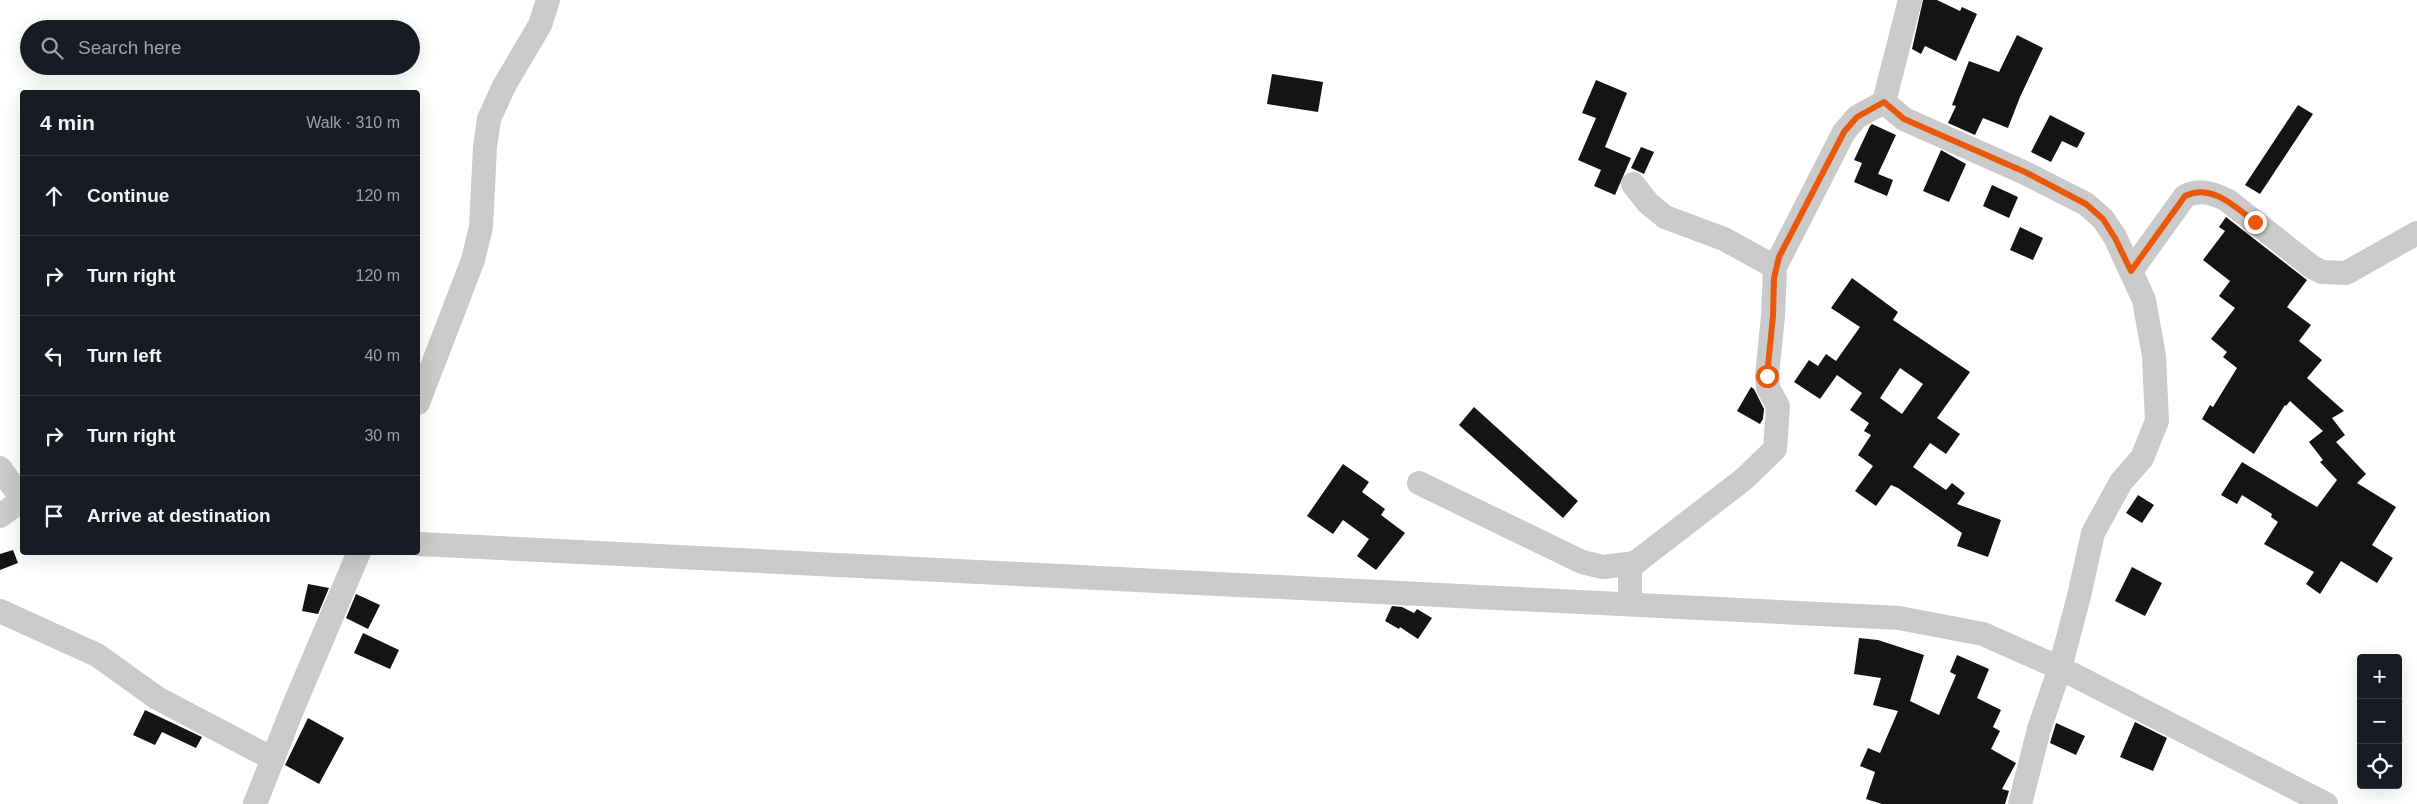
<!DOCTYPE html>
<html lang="en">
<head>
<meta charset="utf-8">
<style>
  :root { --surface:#171b24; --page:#242831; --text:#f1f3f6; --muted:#9ea1a6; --line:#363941 }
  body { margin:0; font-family:Arial,sans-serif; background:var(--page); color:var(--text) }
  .controls { position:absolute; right:15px; bottom:15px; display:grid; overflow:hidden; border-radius:5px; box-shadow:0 5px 20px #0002 }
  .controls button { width:45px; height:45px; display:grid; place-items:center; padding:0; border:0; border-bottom:1px solid var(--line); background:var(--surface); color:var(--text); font:25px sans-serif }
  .stop { position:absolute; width:15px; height:15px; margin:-11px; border:4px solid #ea580c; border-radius:50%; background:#fff }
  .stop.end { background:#ea580c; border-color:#fff; box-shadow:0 1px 5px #0008 }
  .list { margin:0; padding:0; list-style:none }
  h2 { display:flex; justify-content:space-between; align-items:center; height:65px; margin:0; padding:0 20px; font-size:21px }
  h2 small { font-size:16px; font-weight:400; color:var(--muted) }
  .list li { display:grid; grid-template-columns:32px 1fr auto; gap:15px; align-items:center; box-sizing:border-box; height:80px; padding:0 20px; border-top:1px solid var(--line) }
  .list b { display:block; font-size:19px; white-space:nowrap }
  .list em { font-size:16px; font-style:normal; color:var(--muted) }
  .icon { flex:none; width:28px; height:28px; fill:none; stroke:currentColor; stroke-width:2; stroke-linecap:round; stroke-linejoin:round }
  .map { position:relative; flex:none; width:2417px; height:804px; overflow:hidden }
  .search { position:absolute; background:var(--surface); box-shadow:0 5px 20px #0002; left:20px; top:20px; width:400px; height:55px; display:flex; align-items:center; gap:12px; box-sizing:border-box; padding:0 18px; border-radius:28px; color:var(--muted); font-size:19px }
  .panel { position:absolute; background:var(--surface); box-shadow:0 5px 20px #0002; left:20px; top:90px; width:400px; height:465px; border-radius:5px }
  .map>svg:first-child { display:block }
  .building { fill:#141414; fill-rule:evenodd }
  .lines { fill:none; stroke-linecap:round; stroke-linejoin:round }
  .minor { stroke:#cacaca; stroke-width:24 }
  .route { stroke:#ea580c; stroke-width:6 }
</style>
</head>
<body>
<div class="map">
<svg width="2417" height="804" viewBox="0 0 2417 804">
  <rect width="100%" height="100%" fill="#fff"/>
  <g class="building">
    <path d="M1923 0H1937L1960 11 1962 7 1977 14 1956 61 1925 46 1921 54 1912 49Z"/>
    <path d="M2017 35 2043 48 2020 97 2008 128 1983 118 1975 135 1948 123 1956 106 1952 105 1969 61 1999 72Z"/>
    <path d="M1272 74 1323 82 1318 112 1267 104Z"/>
    <path d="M1596 80 1627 93 1605 147 1631 158 1615 195 1594 186 1601 170 1578 160 1596 118 1582 113Z"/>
    <path d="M2298 105 2313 114 2260 194 2245 185Z"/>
    <path d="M2050 115 2085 133 2077 148 2062 141 2051 162 2031 152Z"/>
    <path d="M1872 124 1896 135 1878 174 1893 180 1887 196 1854 182 1862 163 1854 160 1870 126Z"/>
    <path d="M1641 147 1654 152 1644 174 1631 168Z"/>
    <path d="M1941 150 1966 164 1949 202 1923 191Z"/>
    <path d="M1992 185 2018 197 2009 218 1983 206Z"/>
    <path d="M2226 217 2307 280 2287 307 2311 325 2299 341 2322 360 2307 378 2344 411 2332 418 2345 435 2336 442 2366 474 2357 483 2396 507 2372 545 2393 558 2377 583 2341 561 2320 594 2306 584 2314 572 2264 544 2278 522 2271 517 2272 514 2242 495 2237 504 2221 495 2242 462 2317 507 2337 480 2320 462 2323 460 2309 442 2323 431 2290 401 2286 406 2285 405 2254 454 2202 419 2210 405 2213 407 2237 368 2223 357 2227 352 2211 339 2235 308 2219 296 2230 281 2203 260 2225 231 2219 227Z"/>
    <path d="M2020 227 2043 238 2033 260 2010 250Z"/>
    <path d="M1852 278 1898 312 1893 320 1970 372 1937 418 1960 434 1946 454 1930 443 1913 467 1946 490 1952 483 1965 493 1957 504 2001 520 1988 557 1957 546 1962 533 1898 488 1891 485 1876 506 1855 491 1873 466 1858 455 1871 435 1864 431 1869 423 1850 410 1862 393 1837 375 1820 399 1794 382 1809 360 1818 366 1826 354 1836 361 1860 327 1831 308ZM1900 368 1923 384 1902 414 1880 398Z"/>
    <path d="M1751 387 1754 389 1764 409 1763 419 1760 424 1737 411Z"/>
    <path d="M1474 407 1578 501 1563 518 1459 425Z"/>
    <path d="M1343 464 1369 482 1362 492 1385 509 1381 515 1405 533 1376 570 1357 556 1369 539 1343 520 1333 534 1307 516Z"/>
    <path d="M2138 495 2154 505 2142 523 2126 513Z"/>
    <path d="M13 550 18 563 0 570V554Z"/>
    <path d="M2132 567 2162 583 2145 616 2115 601Z"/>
    <path d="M308 584 329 588 318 614 302 611Z"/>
    <path d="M356 594 380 605 368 629 346 618Z"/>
    <path d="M1392 606 1402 607 1414 613 1417 609 1432 618 1418 639 1400 627 1399 629 1385 621Z"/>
    <path d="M363 633 399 650 390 669 354 653Z"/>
    <path d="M1859 638 1878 640 1924 655 1910 701 1939 715 1956 675 1950 672 1957 655 1989 669 1977 698 2001 710 1993 727 2000 731 1991 749 2016 763 2002 789 2009 791 2005 804H1882L1866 799 1875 772 1860 766 1868 748 1880 753 1898 711 1873 705 1881 678 1854 674Z"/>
    <path d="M145 710 202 737 196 748 162 732 155 745 133 735Z"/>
    <path d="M308 718 344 738 319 784 285 765Z"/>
    <path d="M2135 722 2167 738 2153 771 2120 757Z"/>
    <path d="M2056 723 2085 736 2076 755 2050 743Z"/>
  </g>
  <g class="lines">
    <g class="minor">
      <path d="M1910 0 1884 102 1904 119 2025 173 2086 204 2103 219 2115 237 2144 300 2154 356 2157 421 2142 458 2121 482 2093 533 2079 596 2060 668 2039 729 2020 804"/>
      <path d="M1633 184 1648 203 1665 217 1724 239 1775 267"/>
      <path d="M2131 271 2185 196C2200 189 2212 193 2227 200L2312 267 2322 272 2346 273 2417 233"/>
      <path d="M418 403 473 260 481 227 485 147 489 119 504 86 540 25 548 0"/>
      <path d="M0 468 22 499"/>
      <path d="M1419 483 1582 562 1603 567 1635 563"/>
      <path d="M0 516 22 500"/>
      <path d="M418 544 1899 618 1983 634 2060 668 2326 804"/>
      <path d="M1630 603V570L1635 563 1744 479 1775 449 1778 406 1768 388 1767 376 1773 316 1775 267 1844 132 1857 117 1884 102"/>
      <path d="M0 611 97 655 157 698 273 759"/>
      <path d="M255 804 292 710 359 552"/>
    </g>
  </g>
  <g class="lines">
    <path class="route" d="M1767 376 1773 316 1774 278 1779 257 1844 132 1857 117 1884 102 1904 119 2025 172 2086 204 2103 219 2115 238 2131 271 2185 196C2212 183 2235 207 2255 222"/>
  </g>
</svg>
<div class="controls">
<button>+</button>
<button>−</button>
<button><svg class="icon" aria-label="locate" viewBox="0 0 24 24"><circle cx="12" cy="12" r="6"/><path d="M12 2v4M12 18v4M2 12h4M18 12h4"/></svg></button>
</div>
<div class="stop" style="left:1767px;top:376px"></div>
<div class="stop end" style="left:2255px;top:222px"></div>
<div class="search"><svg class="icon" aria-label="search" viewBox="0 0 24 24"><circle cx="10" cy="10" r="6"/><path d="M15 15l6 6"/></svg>Search here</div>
<section class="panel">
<h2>4 min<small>Walk · 310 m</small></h2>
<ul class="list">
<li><svg class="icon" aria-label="ahead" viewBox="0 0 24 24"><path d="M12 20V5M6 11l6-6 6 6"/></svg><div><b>Continue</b></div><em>120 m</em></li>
<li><svg class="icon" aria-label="right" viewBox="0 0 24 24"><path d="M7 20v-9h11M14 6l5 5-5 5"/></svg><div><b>Turn right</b></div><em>120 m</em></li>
<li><svg class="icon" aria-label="left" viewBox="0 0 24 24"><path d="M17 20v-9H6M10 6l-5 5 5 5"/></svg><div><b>Turn left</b></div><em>40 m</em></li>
<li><svg class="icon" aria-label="right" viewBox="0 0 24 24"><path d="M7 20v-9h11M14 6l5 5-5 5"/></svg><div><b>Turn right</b></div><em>30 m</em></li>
<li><svg class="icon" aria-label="arrive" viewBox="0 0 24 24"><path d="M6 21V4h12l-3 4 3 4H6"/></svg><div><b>Arrive at destination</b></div></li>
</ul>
</section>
</div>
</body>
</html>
